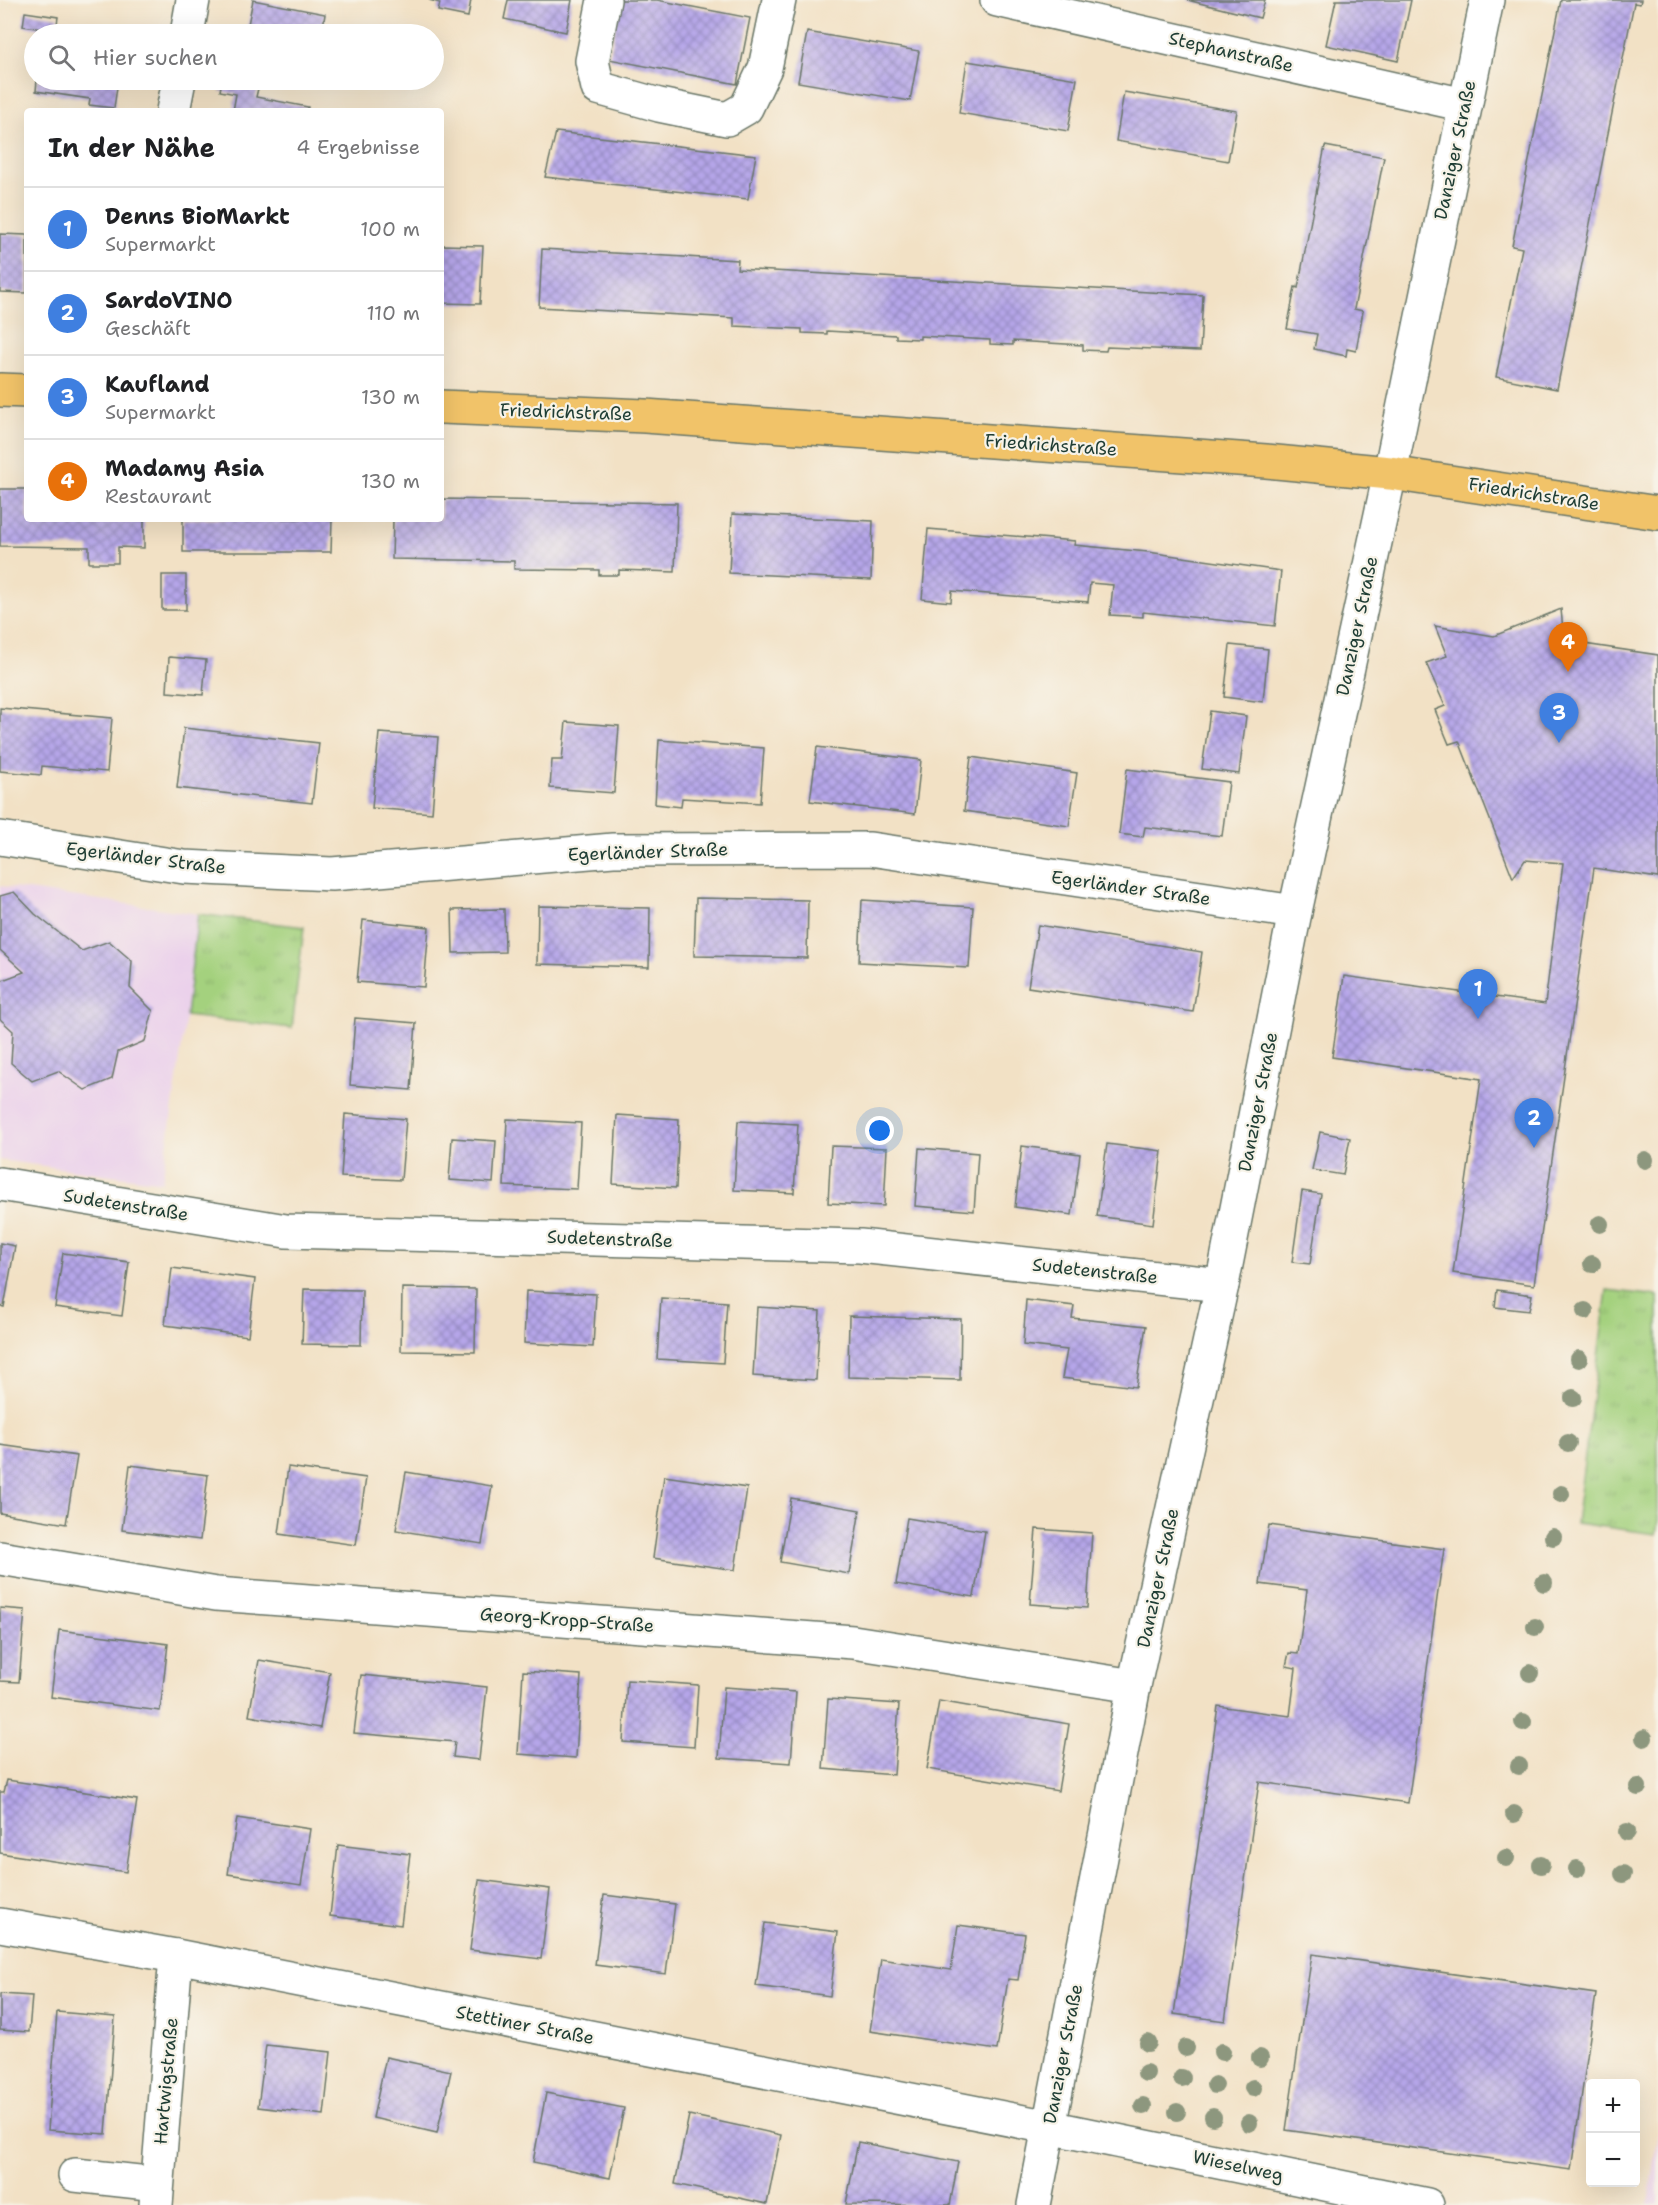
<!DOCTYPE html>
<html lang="de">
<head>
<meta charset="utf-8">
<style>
  :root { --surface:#fff; --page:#f2f2f2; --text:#202124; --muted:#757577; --line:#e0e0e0; --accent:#d1495b }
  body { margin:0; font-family:"Shantell Sans",sans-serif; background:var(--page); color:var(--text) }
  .controls { position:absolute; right:18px; bottom:18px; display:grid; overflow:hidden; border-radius:6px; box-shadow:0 6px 24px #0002 }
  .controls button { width:54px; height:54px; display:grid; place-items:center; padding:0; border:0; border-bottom:2px solid var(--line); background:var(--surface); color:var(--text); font:30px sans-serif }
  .you { position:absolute; left:880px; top:1131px; width:21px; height:21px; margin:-15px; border:4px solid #fff; border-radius:50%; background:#1a73e8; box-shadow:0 0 0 9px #1a73e833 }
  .badge { display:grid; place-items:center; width:39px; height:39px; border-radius:50%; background:var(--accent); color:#fff; font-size:20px; font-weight:700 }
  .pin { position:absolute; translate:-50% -50px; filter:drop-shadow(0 2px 3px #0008) }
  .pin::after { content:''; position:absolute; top:32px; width:21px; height:18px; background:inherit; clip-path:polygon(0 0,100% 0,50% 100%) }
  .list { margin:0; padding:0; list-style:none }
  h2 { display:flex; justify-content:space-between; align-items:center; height:78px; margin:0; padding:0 24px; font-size:26px }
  h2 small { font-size:20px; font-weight:400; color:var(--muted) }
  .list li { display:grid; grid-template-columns:39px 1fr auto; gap:18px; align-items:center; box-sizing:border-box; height:84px; padding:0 24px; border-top:2px solid var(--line) }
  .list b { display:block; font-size:22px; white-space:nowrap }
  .list p { margin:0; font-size:20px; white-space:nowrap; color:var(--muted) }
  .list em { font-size:20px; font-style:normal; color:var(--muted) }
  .icon { flex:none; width:33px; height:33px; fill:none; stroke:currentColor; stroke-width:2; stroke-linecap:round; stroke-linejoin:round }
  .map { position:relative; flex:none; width:1658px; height:2205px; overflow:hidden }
  .search { position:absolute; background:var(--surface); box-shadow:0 6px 24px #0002; left:24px; top:24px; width:420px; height:66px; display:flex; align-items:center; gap:15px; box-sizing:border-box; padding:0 21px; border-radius:33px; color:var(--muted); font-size:22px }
  .panel { position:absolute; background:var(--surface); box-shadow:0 6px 24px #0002; left:24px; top:108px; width:420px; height:414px; border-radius:6px }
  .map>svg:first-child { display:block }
  .built { fill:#ebd1eb }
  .park { fill:url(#park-tufts); stroke:#628759; stroke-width:1.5 }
  .building { fill:url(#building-cross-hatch) }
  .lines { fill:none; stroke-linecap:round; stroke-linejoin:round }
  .minor-casing { stroke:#697667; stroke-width:36 }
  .major-casing { stroke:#697667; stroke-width:36 }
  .minor { stroke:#fff; stroke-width:33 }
  .major { stroke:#f1c369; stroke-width:33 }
  .tree { fill:#8d977e }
  .labels { text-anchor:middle; stroke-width:4.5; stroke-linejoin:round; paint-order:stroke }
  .street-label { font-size:18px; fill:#1f3d34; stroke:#f7f3e8 }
</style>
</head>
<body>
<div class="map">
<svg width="1658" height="2205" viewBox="0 0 1658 2205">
  <defs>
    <pattern id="park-tufts" width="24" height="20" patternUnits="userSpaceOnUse" patternTransform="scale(1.5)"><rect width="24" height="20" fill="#a4d17e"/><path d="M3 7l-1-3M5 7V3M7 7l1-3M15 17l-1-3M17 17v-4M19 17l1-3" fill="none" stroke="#8db46e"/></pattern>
    <pattern id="building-cross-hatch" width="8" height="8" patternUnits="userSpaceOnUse" patternTransform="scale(1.5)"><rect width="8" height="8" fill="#b6a6e9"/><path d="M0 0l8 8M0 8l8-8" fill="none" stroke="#9388be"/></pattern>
  </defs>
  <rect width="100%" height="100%" fill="#f7f3e8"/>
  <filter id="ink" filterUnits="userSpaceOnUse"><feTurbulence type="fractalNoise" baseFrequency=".0167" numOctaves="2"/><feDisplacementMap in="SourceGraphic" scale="12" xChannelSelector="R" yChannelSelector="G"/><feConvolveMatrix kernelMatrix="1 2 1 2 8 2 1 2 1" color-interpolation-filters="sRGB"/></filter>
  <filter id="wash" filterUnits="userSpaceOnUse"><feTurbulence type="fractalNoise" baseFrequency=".008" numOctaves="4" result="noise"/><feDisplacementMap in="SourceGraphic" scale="24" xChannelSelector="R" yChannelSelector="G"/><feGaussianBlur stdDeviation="1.35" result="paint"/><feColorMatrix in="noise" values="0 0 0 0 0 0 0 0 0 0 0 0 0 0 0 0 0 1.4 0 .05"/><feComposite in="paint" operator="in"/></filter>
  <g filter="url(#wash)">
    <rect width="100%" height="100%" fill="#f2e1c5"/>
    <g class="built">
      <path d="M0 886 198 914 186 1016 162 1182 0 1160Z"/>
      <path d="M1658 2131V2205H1648Z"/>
    </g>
    <g class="park">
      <path d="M198 914 304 927 292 1028 186 1016Z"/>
      <path d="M1607 1290 1658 1296V1521L1656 1534 1576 1523Z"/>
    </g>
    <g id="blocks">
      <g class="building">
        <path d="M253 0 325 14 322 34H246Z"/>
        <path d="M429 0H471L468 17 438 11 440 3Z"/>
        <path d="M508 0H572L566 32 504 19Z"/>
        <path d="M621 0H657L750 18 737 84 609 59Z"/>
        <path d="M1187 0H1265L1260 18Z"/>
        <path d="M1336 0H1411L1398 61 1326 45Z"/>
        <path d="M1561 0H1641L1640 4 1634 3 1557 389 1496 377 1522 248 1512 246Z"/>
        <path d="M25 12 58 17 56 31 23 26Z"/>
        <path d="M807 32 919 51 910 101 798 82Z"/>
        <path d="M967 61 1077 79 1068 131 959 113Z"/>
        <path d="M37 80H118L114 108 89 105 90 99 36 91Z"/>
        <path d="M222 80H260L256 97 308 107 307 111H233L236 94 220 91Z"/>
        <path d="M260 80H289L288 85Z"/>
        <path d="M1124 92 1237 111 1228 161 1116 141Z"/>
        <path d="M556 132 756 155 748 199 545 177Z"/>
        <path d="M1325 146 1384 157 1354 309 1363 311 1356 351 1347 349 1346 356 1314 349 1317 334 1287 329 1295 287 1298 288Z"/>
        <path d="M0 234 27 235V293L0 292Z"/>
        <path d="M441 245 483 246 480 304 441 303Z"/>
        <path d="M542 249 738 260 737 269 1203 295 1200 351 1107 347 1106 351 1083 350V345L1013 341V345L990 344V340L920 336V339L896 338V335L827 331V334L802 333V329L734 326V318L539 307Z"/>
        <path d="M0 489H27V519H144V548L118 547V563H89V547L0 546Z"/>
        <path d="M441 499 677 503 675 572 619 570V575H599V570L514 569V561L392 559 393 519H441Z"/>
        <path d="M732 514 873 521 871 580 729 573Z"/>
        <path d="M183 519H332L331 552H183Z"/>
        <path d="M928 529 1075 541 1074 545 1148 552 1281 571 1275 626 1143 612V617L1110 615 1113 585 1090 583 1088 602 952 591 951 602 922 599Z"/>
        <rect x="162" y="575" width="24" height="35"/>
        <path d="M1561 609 1564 641 1658 655V878L1594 868 1534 1285 1453 1273 1481 1079 1332 1057 1344 976 1545 1004 1563 863 1525 860 1513 878 1459 741 1449 744 1435 710 1445 706 1426 663 1447 656 1435 626 1494 636Z"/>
        <path d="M1230 645 1268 649 1263 702 1224 697Z"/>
        <path d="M169 657 206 660 203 695 167 692Z"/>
        <path d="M0 708 112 718 107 772 42 766 41 775 0 771Z"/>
        <path d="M1210 711 1246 716 1239 774 1202 769Z"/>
        <path d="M566 722 619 726 614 793 550 788 552 760H562Z"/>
        <path d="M184 728 319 743 312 803 177 788Z"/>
        <path d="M379 733 438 737 432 813 372 808Z"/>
        <path d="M659 740 764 748 760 803 682 798 681 807 655 804Z"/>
        <path d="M817 747 921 760 915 814 810 801Z"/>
        <path d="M971 757 1077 773 1069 826 964 811Z"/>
        <path d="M1127 769 1229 782 1222 836 1145 827 1143 837 1119 834Z"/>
        <path d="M14 892 35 914 82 951 109 941 132 961 130 988 153 1011 145 1041 118 1052 112 1079 85 1090 58 1071 32 1081 11 1063 13 1031 0 1019V981L24 972 0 950V896Z"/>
        <path d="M696 898 808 900 807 958 694 956Z"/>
        <path d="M862 900 973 907 969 968 859 962Z"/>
        <path d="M538 906 650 908 649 967 537 964Z"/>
        <path d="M504 909 505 952 453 953 452 910Z"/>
        <path d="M363 920 429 927 424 987 357 982Z"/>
        <path d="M1038 925 1202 952 1193 1012 1028 987Z"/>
        <path d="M355 1018 416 1023 411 1090 350 1085Z"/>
        <path d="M345 1114 406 1119 401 1180 341 1177Z"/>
        <path d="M617 1115 679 1119 676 1188 613 1184Z"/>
        <path d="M507 1119 581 1123 577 1189 504 1186Z"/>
        <path d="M738 1121 798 1124 794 1193 734 1190Z"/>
        <path d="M1320 1132 1350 1138 1343 1175 1312 1170Z"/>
        <path d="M452 1138 496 1141 493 1183 449 1180Z"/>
        <path d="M1107 1144 1162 1151 1153 1224 1097 1216Z"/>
        <path d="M831 1146 887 1148 884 1206 828 1203Z"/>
        <path d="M1022 1146 1080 1154 1072 1215 1015 1207Z"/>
        <path d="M919 1148 978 1153 974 1211 915 1206Z"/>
        <path d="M1302 1191 1321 1194 1310 1264 1292 1262Z"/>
        <path d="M0 1243 15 1246 4 1307 0 1306Z"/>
        <path d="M63 1253 129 1262 122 1316 55 1307Z"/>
        <path d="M172 1268 255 1279 248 1336 165 1325Z"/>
        <path d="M402 1288 476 1289 475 1352 401 1351Z"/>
        <path d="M304 1289 362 1290 361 1345 302 1344Z"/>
        <path d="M1497 1290 1532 1295 1529 1311 1495 1307Z"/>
        <path d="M526 1291 596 1294 593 1347 524 1343Z"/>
        <path d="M661 1298 727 1302 723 1363 657 1359Z"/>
        <path d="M1026 1300 1074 1306 1072 1318 1146 1326 1136 1387 1062 1378 1067 1350 1023 1345Z"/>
        <path d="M757 1307 820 1311 816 1380 753 1376Z"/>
        <path d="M849 1316 961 1319 960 1380 848 1377Z"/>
        <path d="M0 1445 77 1456 66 1524 0 1513Z"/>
        <path d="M130 1465 208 1475 200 1540 122 1530Z"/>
        <path d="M288 1467 366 1478 356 1545 279 1534Z"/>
        <path d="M406 1472 492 1486 482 1544 396 1530Z"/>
        <path d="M664 1476 747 1488 735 1570 653 1558Z"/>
        <path d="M791 1498 860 1510 849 1574 780 1562Z"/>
        <path d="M907 1518 985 1531 974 1597 896 1584Z"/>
        <path d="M1269 1525 1444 1549 1408 1803 1259 1782 1225 2021 1174 2014 1218 1706 1290 1716 1296 1668 1286 1666 1289 1653 1298 1654 1307 1590 1260 1584Z"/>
        <path d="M1036 1529 1092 1533 1087 1608 1030 1604Z"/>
        <path d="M0 1608 25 1610 19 1682 0 1681Z"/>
        <path d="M59 1630 168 1644 160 1711 51 1697Z"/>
        <path d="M259 1660 330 1672 320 1728 249 1716Z"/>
        <path d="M523 1671 581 1675 576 1758 518 1754Z"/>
        <path d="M361 1675 487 1687 479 1760 453 1757 455 1742 354 1733Z"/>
        <path d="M627 1680 698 1685 694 1747 623 1742Z"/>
        <path d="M724 1687 796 1692 791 1763 719 1758Z"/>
        <path d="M828 1699 899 1704 894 1775 823 1769Z"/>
        <path d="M939 1701 1069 1724 1058 1791 927 1769Z"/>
        <path d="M7 1780 137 1800 126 1872 0 1853V1792H4Z"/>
        <path d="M237 1818 310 1829 301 1885 228 1874Z"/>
        <path d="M338 1845 410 1854 401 1925 330 1916Z"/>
        <path d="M479 1880 550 1889 541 1959 470 1950Z"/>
        <path d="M604 1895 675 1904 666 1974 595 1965Z"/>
        <path d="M765 1923 838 1932 830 1996 756 1986Z"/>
        <path d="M958 1925 1025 1934 1018 1980 1008 1979 997 2050 870 2031 881 1959 951 1970Z"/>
        <path d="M1312 1954 1596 1994 1571 2170 1286 2130Z"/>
        <path d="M0 1994 32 1996 29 2032 0 2030Z"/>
        <path d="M57 2012 115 2017 106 2134 48 2130Z"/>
        <path d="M266 2045 331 2052 324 2115 258 2107Z"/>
        <path d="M386 2057 451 2071 437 2133 373 2118Z"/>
        <path d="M546 2093 624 2108 610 2178 533 2162Z"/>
        <path d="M689 2115 781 2135 767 2204 675 2184Z"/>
        <path d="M858 2142 958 2162 950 2205 846 2204Z"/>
      </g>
    </g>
  </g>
  <g filter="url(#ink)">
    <use href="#blocks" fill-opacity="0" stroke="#697667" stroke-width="1.5"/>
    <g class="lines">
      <defs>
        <g id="minor">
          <path d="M604 0 592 61 598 88 659 105 727 119 746 108 765 68 779 0"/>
          <path d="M997 0 1465 105"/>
          <path d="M187 34 193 0"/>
          <path d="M173 111 179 80"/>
          <path d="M0 838 184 867 332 874 613 850 870 849 1295 912"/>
          <path d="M0 1184 286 1231 860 1246 1222 1285"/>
          <path d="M0 1558 216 1594 853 1642 1134 1686"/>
          <path d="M0 1925 176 1956 1049 2127 1427 2205"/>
          <path d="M75 2175 157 2184"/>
          <path d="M156 2205 176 1956"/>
          <path d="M1034 2205 1134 1686 1222 1285 1295 912 1390 473 1487 0"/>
        </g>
        <g id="major">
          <path d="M0 390 27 391"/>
          <path d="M441 407 645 416 1266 461 1390 473 1658 513"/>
        </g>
      </defs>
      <use href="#minor" class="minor-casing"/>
      <use href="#major" class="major-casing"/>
      <use href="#minor" class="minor"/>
      <use href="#major" class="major"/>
    </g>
    <g class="tree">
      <circle cx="1645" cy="1160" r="9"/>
      <circle cx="1600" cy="1224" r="9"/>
      <circle cx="1592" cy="1264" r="9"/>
      <circle cx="1585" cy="1311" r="9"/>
      <circle cx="1579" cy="1359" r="9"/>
      <circle cx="1573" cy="1398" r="9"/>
      <circle cx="1568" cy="1443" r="9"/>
      <circle cx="1561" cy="1494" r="9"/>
      <circle cx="1553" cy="1537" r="9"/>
      <circle cx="1544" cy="1583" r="9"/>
      <circle cx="1535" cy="1627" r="9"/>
      <circle cx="1530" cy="1673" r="9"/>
      <circle cx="1523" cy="1722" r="9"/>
      <circle cx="1644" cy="1738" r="9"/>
      <circle cx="1519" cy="1766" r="9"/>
      <circle cx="1638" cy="1787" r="9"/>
      <circle cx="1514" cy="1814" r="9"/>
      <circle cx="1627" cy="1832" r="9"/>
      <circle cx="1506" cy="1858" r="9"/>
      <circle cx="1541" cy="1865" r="9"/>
      <circle cx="1577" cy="1869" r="9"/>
      <circle cx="1623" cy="1874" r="9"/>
      <circle cx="1148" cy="2043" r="9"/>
      <circle cx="1186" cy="2048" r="9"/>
      <circle cx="1222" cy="2052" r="9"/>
      <circle cx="1260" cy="2058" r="9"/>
      <circle cx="1146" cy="2073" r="9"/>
      <circle cx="1182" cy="2078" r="9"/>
      <circle cx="1215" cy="2085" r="9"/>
      <circle cx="1253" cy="2088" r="9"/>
      <circle cx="1143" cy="2106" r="9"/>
      <circle cx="1177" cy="2112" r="9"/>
      <circle cx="1213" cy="2117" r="9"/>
      <circle cx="1249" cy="2123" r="9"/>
    </g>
  </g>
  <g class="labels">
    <g class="street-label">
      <text transform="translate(1231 52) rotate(13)" y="6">Stephanstraße</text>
      <text transform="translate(1455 150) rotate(-78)" y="6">Danziger Straße</text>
      <text transform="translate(566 412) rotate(2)" y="6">Friedrichstraße</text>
      <text transform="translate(1051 445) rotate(4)" y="6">Friedrichstraße</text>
      <text transform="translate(1534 494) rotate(9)" y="6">Friedrichstraße</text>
      <text transform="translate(1357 626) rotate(-78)" y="6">Danziger Straße</text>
      <text transform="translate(648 852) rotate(-2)" y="6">Egerländer Straße</text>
      <text transform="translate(146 858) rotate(7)" y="6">Egerländer Straße</text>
      <text transform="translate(1131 888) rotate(8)" y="6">Egerländer Straße</text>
      <text transform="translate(1258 1102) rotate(-79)" y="6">Danziger Straße</text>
      <text transform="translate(126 1205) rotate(9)" y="6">Sudetenstraße</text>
      <text transform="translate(610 1239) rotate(2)" y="6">Sudetenstraße</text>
      <text transform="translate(1095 1271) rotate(6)" y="6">Sudetenstraße</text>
      <text transform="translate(1158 1578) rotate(-78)" y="6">Danziger Straße</text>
      <text transform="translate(567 1620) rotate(4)" y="6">Georg-Kropp-Straße</text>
      <text transform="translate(525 2025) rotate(11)" y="6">Stettiner Straße</text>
      <text transform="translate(1063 2054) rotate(-79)" y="6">Danziger Straße</text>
      <text transform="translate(166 2081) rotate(-85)" y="6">Hartwigstraße</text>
      <text transform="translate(1238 2166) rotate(12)" y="6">Wieselweg</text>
    </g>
  </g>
</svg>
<div class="controls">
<button>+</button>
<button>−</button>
</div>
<div class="you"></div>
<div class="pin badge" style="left:1478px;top:1019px;background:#3f7fe0">1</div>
<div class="pin badge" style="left:1534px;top:1148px;background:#3f7fe0">2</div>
<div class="pin badge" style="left:1559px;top:743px;background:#3f7fe0">3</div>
<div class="pin badge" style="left:1568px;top:672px;background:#e8710a">4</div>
<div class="search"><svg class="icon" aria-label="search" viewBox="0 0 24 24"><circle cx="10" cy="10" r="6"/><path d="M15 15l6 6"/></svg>Hier suchen</div>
<section class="panel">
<h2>In der Nähe<small>4 Ergebnisse</small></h2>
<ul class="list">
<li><span class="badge" style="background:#3f7fe0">1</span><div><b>Denns BioMarkt</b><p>Supermarkt</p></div><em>100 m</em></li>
<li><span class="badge" style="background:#3f7fe0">2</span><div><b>SardoVINO</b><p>Geschäft</p></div><em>110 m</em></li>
<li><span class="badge" style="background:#3f7fe0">3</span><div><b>Kaufland</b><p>Supermarkt</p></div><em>130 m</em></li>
<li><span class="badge" style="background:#e8710a">4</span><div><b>Madamy Asia</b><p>Restaurant</p></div><em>130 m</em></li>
</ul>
</section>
</div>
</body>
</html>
